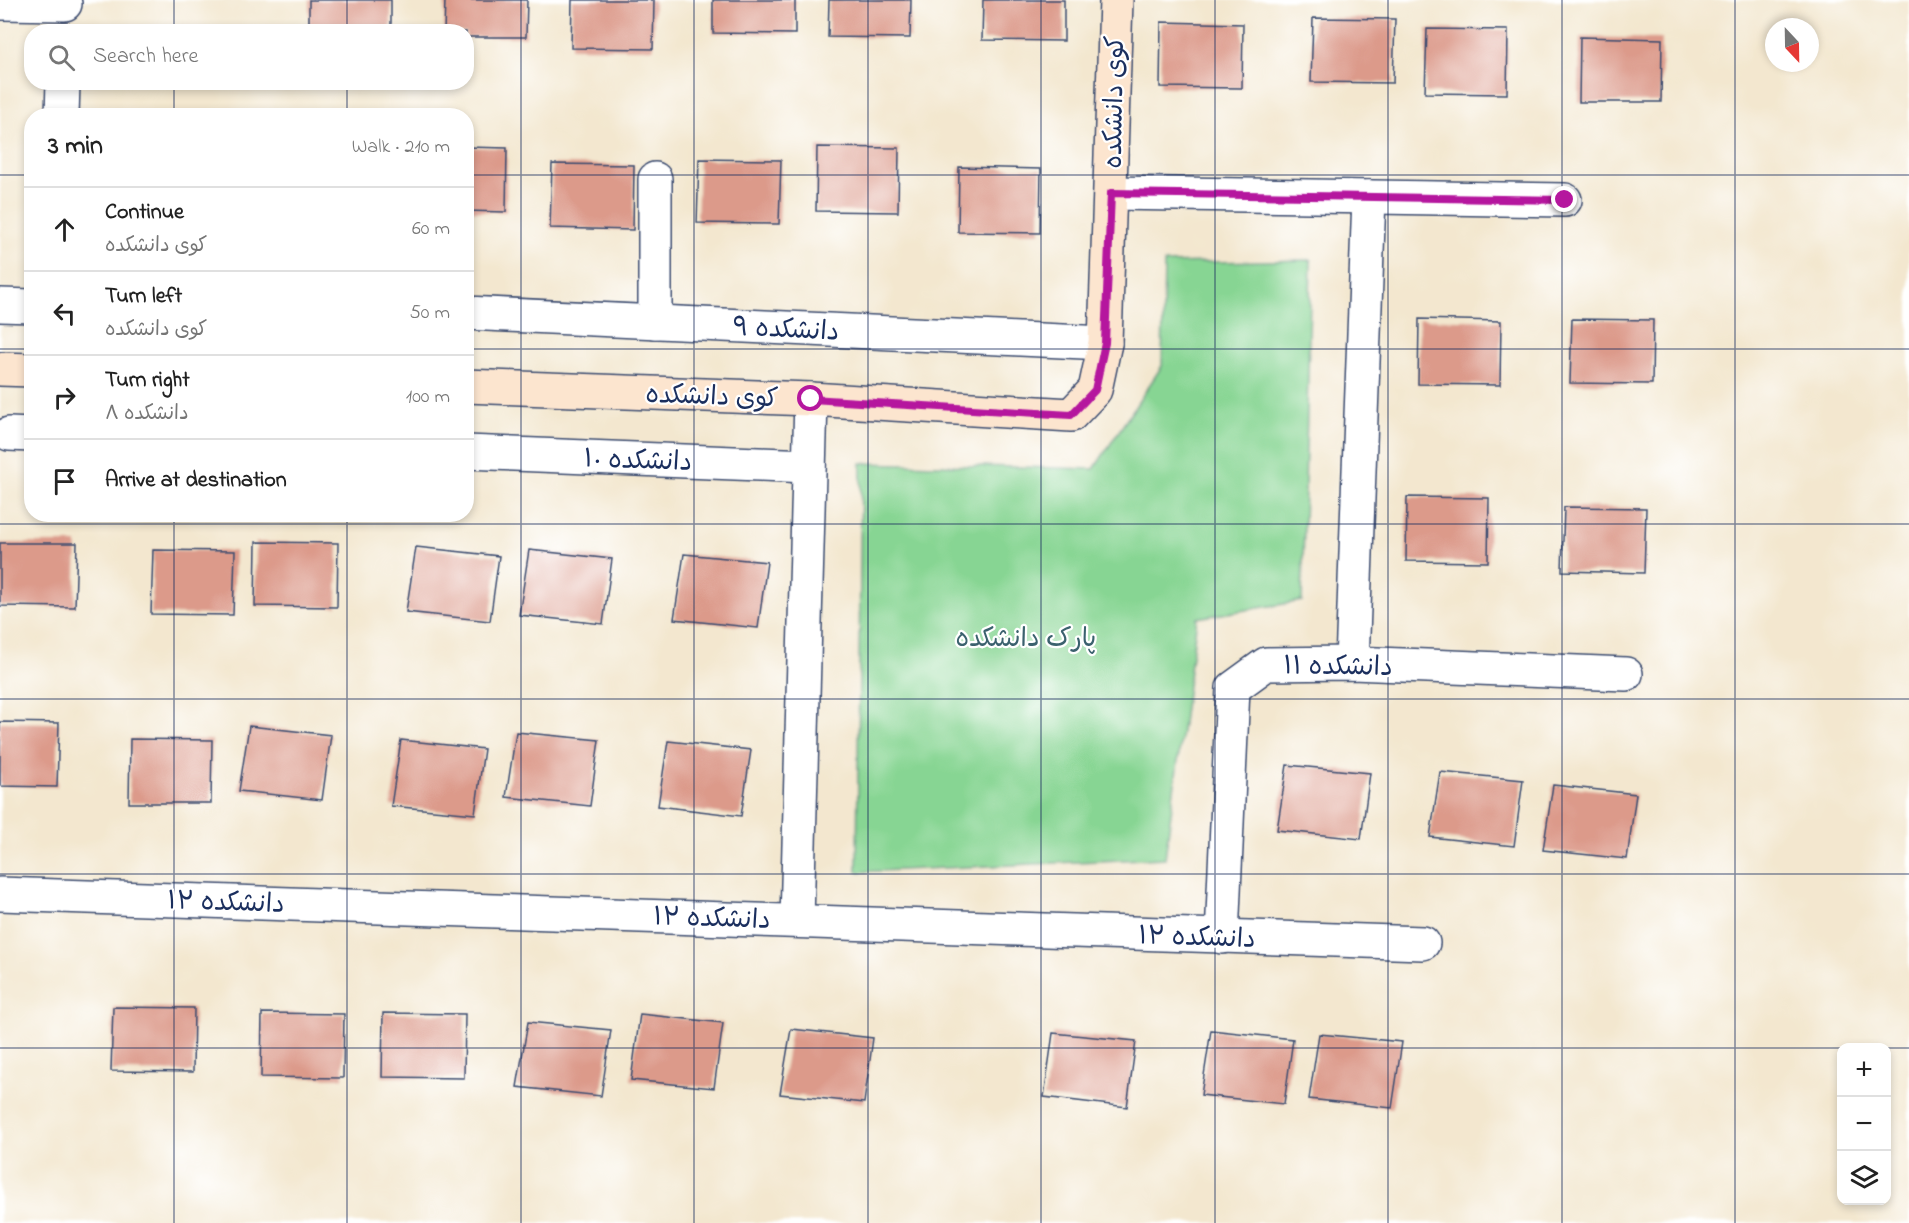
<!DOCTYPE html>
<html lang="en">
<head>
<meta charset="utf-8">
<style>
  :root { --surface:#fff; --page:#f6f6f6; --text:#222; --muted:#767676; --line:#e0e0e0 }
  body { margin:0; font-family:"Indie Flower","Playpen Sans Arabic",sans-serif; background:var(--page); color:var(--text) }
  .controls { position:absolute; right:18px; bottom:18px; display:grid; overflow:hidden; border-radius:12px; box-shadow:0 3px 9px #0003 }
  .controls button { width:54px; height:54px; display:grid; place-items:center; padding:0; border:0; border-bottom:2px solid var(--line); background:var(--surface); color:var(--text); font:30px sans-serif }
  .compass { position:absolute; left:1765px; top:18px; width:54px; height:54px; border-radius:50%; background:var(--surface); box-shadow:0 3px 9px #0003; rotate:158deg }
  .stop { position:absolute; width:18px; height:18px; margin:-14px; border:4px solid #b5179e; border-radius:50%; background:#fff }
  .stop.end { background:#b5179e; border-color:#fff; box-shadow:0 2px 6px #0008 }
  .list { margin:0; padding:0; list-style:none }
  h2 { display:flex; justify-content:space-between; align-items:center; height:78px; margin:0; padding:0 24px; font-size:26px }
  h2 small { font-size:20px; font-weight:400; color:var(--muted) }
  .list li { display:grid; grid-template-columns:39px 1fr auto; gap:18px; align-items:center; box-sizing:border-box; height:84px; padding:0 24px; border-top:2px solid var(--line) }
  .list b { display:block; font-size:22px; white-space:nowrap }
  .list p { margin:0; font-size:20px; white-space:nowrap; color:var(--muted) }
  .list em { font-size:20px; font-style:normal; color:var(--muted) }
  .icon { flex:none; width:33px; height:33px; fill:none; stroke:currentColor; stroke-width:2; stroke-linecap:round; stroke-linejoin:round }
  .map { position:relative; flex:none; width:1909px; height:1223px; overflow:hidden }
  .search { position:absolute; background:var(--surface); box-shadow:0 3px 9px #0003; left:24px; top:24px; width:450px; height:66px; display:flex; align-items:center; gap:15px; box-sizing:border-box; padding:0 21px; border-radius:24px; color:var(--muted); font-size:22px }
  .panel { position:absolute; background:var(--surface); box-shadow:0 3px 9px #0003; left:24px; top:108px; width:450px; height:414px; border-radius:24px }
  .map>svg:first-child { display:block }
  .green { fill:#87d593; stroke:#518278; stroke-width:1.5 }
  .building { fill:#dc9a8a }
  .lines { fill:none; stroke-linecap:round; stroke-linejoin:round }
  .street-casing { stroke:#3b4b6f; stroke-width:36 }
  .secondary-casing { stroke:#3b4b6f; stroke-width:36 }
  .street { stroke:#fff; stroke-width:33 }
  .secondary { stroke:#fce5cf; stroke-width:33 }
  .route { stroke:#b5179e; stroke-width:8 }
  .grid { fill:none; stroke:#1b2f5e; stroke-width:1.5; stroke-opacity:0.55 }
  .labels { text-anchor:middle; stroke-width:4.5; stroke-linejoin:round; paint-order:stroke }
  .street-label { font-size:26px; fill:#1b2f5e; stroke:#fff }
  .park-label { font-size:26px; fill:#3b616e; stroke:#fff }
</style>
</head>
<body>
<div class="map">
<svg width="1909" height="1223" viewBox="0 0 1909 1223">
  <rect width="100%" height="100%" fill="#fff"/>
  <filter id="ink" filterUnits="userSpaceOnUse"><feTurbulence type="fractalNoise" baseFrequency=".0167" numOctaves="2"/><feDisplacementMap in="SourceGraphic" scale="12" xChannelSelector="R" yChannelSelector="G"/><feConvolveMatrix kernelMatrix="1 2 1 2 8 2 1 2 1" color-interpolation-filters="sRGB"/></filter>
  <filter id="wash" filterUnits="userSpaceOnUse"><feTurbulence type="fractalNoise" baseFrequency=".008" numOctaves="4" result="noise"/><feDisplacementMap in="SourceGraphic" scale="24" xChannelSelector="R" yChannelSelector="G"/><feGaussianBlur stdDeviation="1.35" result="paint"/><feColorMatrix in="noise" values="0 0 0 0 0 0 0 0 0 0 0 0 0 0 0 0 0 1.4 0 .05"/><feComposite in="paint" operator="in"/></filter>
  <g filter="url(#wash)">
    <rect width="100%" height="100%" fill="#f3e7cf"/>
    <path class="green" d="M1311 260 1302 601 1197 618 1165 858 857 872 861 463 1094 469 1162 366 1164 263Z"/>
    <g id="blocks">
      <g class="building">
        <rect x="309" y="0" width="82" height="32"/>
        <path d="M445 0H527L526 37H466V32H444Z"/>
        <path d="M572 0H654L653 49 571 48Z"/>
        <path d="M713 0H795V34L713 33Z"/>
        <path d="M829 0H911L910 38 828 37Z"/>
        <path d="M983 0H1064V41L982 40Z"/>
        <path d="M1313 18 1395 19 1393 83 1311 82Z"/>
        <path d="M1161 22 1243 24 1242 88 1160 87Z"/>
        <path d="M1427 29 1508 30 1507 94 1425 93Z"/>
        <path d="M1580 37 1662 39 1661 102H1579Z"/>
        <path d="M466 147 507 148 506 212 466 211Z"/>
        <path d="M817 147 899 148 898 212 816 211Z"/>
        <path d="M699 159 781 160 779 224 697 223Z"/>
        <path d="M552 164 634 165 633 230 550 228Z"/>
        <path d="M959 167 1041 169 1040 233 958 232Z"/>
        <path d="M1419 319 1501 321 1500 385 1418 384Z"/>
        <path d="M1572 319 1653 320 1652 384 1570 383Z"/>
        <path d="M1407 497 1489 498 1488 562 1406 561Z"/>
        <path d="M1564 507 1646 508 1644 573 1562 571Z"/>
        <path d="M256 542 338 543 337 607 255 606Z"/>
        <path d="M0 543H77L75 607 0 606Z"/>
        <path d="M416 547 499 556 490 621 406 612Z"/>
        <path d="M153 550 235 551 233 615 151 614Z"/>
        <path d="M529 550 612 559 603 624 519 615Z"/>
        <path d="M684 554 767 562 758 628 674 619Z"/>
        <path d="M0 722 59 723 57 787 0 786Z"/>
        <path d="M249 726 331 735 322 800 239 791Z"/>
        <path d="M516 732 599 740 590 806 506 797Z"/>
        <path d="M130 739 212 740 211 803H129Z"/>
        <path d="M401 740 484 749 475 814 391 806Z"/>
        <path d="M668 741 751 750 741 816 658 806Z"/>
        <path d="M1287 765 1370 773 1361 839 1277 830Z"/>
        <path d="M1440 772 1523 780 1514 846 1430 837Z"/>
        <path d="M1553 785 1636 794 1627 859 1543 850Z"/>
        <path d="M113 1007 194 1008 193 1072 111 1071Z"/>
        <path d="M262 1013 344 1014 343 1078 261 1077Z"/>
        <path d="M383 1013 465 1014 464 1078 382 1077Z"/>
        <path d="M640 1014 723 1023 714 1088 631 1080Z"/>
        <path d="M528 1022 611 1030 601 1096 517 1087Z"/>
        <path d="M791 1029 873 1038 864 1103 780 1094Z"/>
        <path d="M1211 1030 1293 1039 1284 1104 1201 1095Z"/>
        <path d="M1053 1033 1136 1041 1127 1107 1044 1097Z"/>
        <path d="M1319 1034 1402 1042 1392 1108 1309 1099Z"/>
      </g>
    </g>
  </g>
  <g filter="url(#ink)">
    <use href="#blocks" fill-opacity="0" stroke="#3b4b6f" stroke-width="1.5"/>
    <g class="lines">
      <defs>
        <g id="street">
          <path d="M0 3 65 4"/>
          <path d="M62 116 63 82"/>
          <path d="M655 179V322"/>
          <path d="M1111 193 1565 200"/>
          <path d="M0 305 32 306"/>
          <path d="M466 313 1105 343"/>
          <path d="M9 434 32 435"/>
          <path d="M466 452 809 466"/>
          <path d="M1352 663 1369 197"/>
          <path d="M0 894 1423 943"/>
          <path d="M797 920 811 399"/>
          <path d="M1222 937 1233 688 1266 664 1352 663 1626 674"/>
        </g>
        <g id="secondary">
          <path d="M0 369 32 370"/>
          <path d="M466 386 811 399 1071 415 1095 390 1105 343 1116 0"/>
        </g>
      </defs>
      <use href="#street" class="street-casing"/>
      <use href="#secondary" class="secondary-casing"/>
      <use href="#street" class="street"/>
      <use href="#secondary" class="secondary"/>
    </g>
  </g>
  <g class="lines" filter="url(#ink)">
    <path class="route" d="M811 399 1071 415 1095 390 1105 343 1111 193 1565 200"/>
  </g>
  <path class="grid" d="M174 0V32M347 0V32M521 0V1223M694 0V1223M868 0V1223M1041 0V1223M1215 0V1223M1388 0V1223M1562 0V1223M1735 0V1223M174 82V116M347 82V116M0 175H32M466 175H1909M0 349H32M466 349H1909M174 514V1223M347 514V1223M0 524H1909M0 699H1909M0 874H1909M0 1048H1842M1886 1048H1909"/>
  <g class="labels">
    <g class="street-label">
      <text transform="translate(1113 102) rotate(-89)" y="9">کوی دانشکده</text>
      <text transform="translate(786 328) rotate(3)" y="9">دانشکده ۹</text>
      <text transform="translate(712 395) rotate(2)" y="9">کوی دانشکده</text>
      <text transform="translate(638 459) rotate(2)" y="9">دانشکده ۱۰</text>
      <text transform="translate(1338 665) rotate(1)" y="9">دانشکده ۱۱</text>
      <text transform="translate(226 901) rotate(2)" y="9">دانشکده ۱۲</text>
      <text transform="translate(712 917) rotate(2)" y="9">دانشکده ۱۲</text>
      <text transform="translate(1197 936) rotate(2)" y="9">دانشکده ۱۲</text>
    </g>
    <g class="park-label">
      <text x="1026" y="646">پارک دانشکده</text>
    </g>
  </g>
</svg>
<div class="controls">
<button>+</button>
<button>−</button>
<button><svg class="icon" aria-label="layers" viewBox="0 0 24 24"><path d="M12 4l9 5-9 5-9-5zM3 14l9 5 9-5"/></svg></button>
</div>
<svg class="compass" viewBox="-18 -18 36 36"><path d="M0-13l5 13h-10z" fill="#e53935"/><path d="M0 13l5-13h-10z" fill="#767676"/></svg>
<div class="stop" style="left:811px;top:399px"></div>
<div class="stop end" style="left:1565px;top:200px"></div>
<div class="search"><svg class="icon" aria-label="search" viewBox="0 0 24 24"><circle cx="10" cy="10" r="6"/><path d="M15 15l6 6"/></svg>Search here</div>
<section class="panel">
<h2>3 min<small>Walk · 210 m</small></h2>
<ul class="list">
<li><svg class="icon" aria-label="ahead" viewBox="0 0 24 24"><path d="M12 20V5M6 11l6-6 6 6"/></svg><div><b>Continue</b><p>کوی دانشکده</p></div><em>60 m</em></li>
<li><svg class="icon" aria-label="left" viewBox="0 0 24 24"><path d="M17 20v-9H6M10 6l-5 5 5 5"/></svg><div><b>Turn left</b><p>کوی دانشکده</p></div><em>50 m</em></li>
<li><svg class="icon" aria-label="right" viewBox="0 0 24 24"><path d="M7 20v-9h11M14 6l5 5-5 5"/></svg><div><b>Turn right</b><p>دانشکده ۸</p></div><em>100 m</em></li>
<li><svg class="icon" aria-label="arrive" viewBox="0 0 24 24"><path d="M6 21V4h12l-3 4 3 4H6"/></svg><div><b>Arrive at destination</b></div></li>
</ul>
</section>
</div>
</body>
</html>
